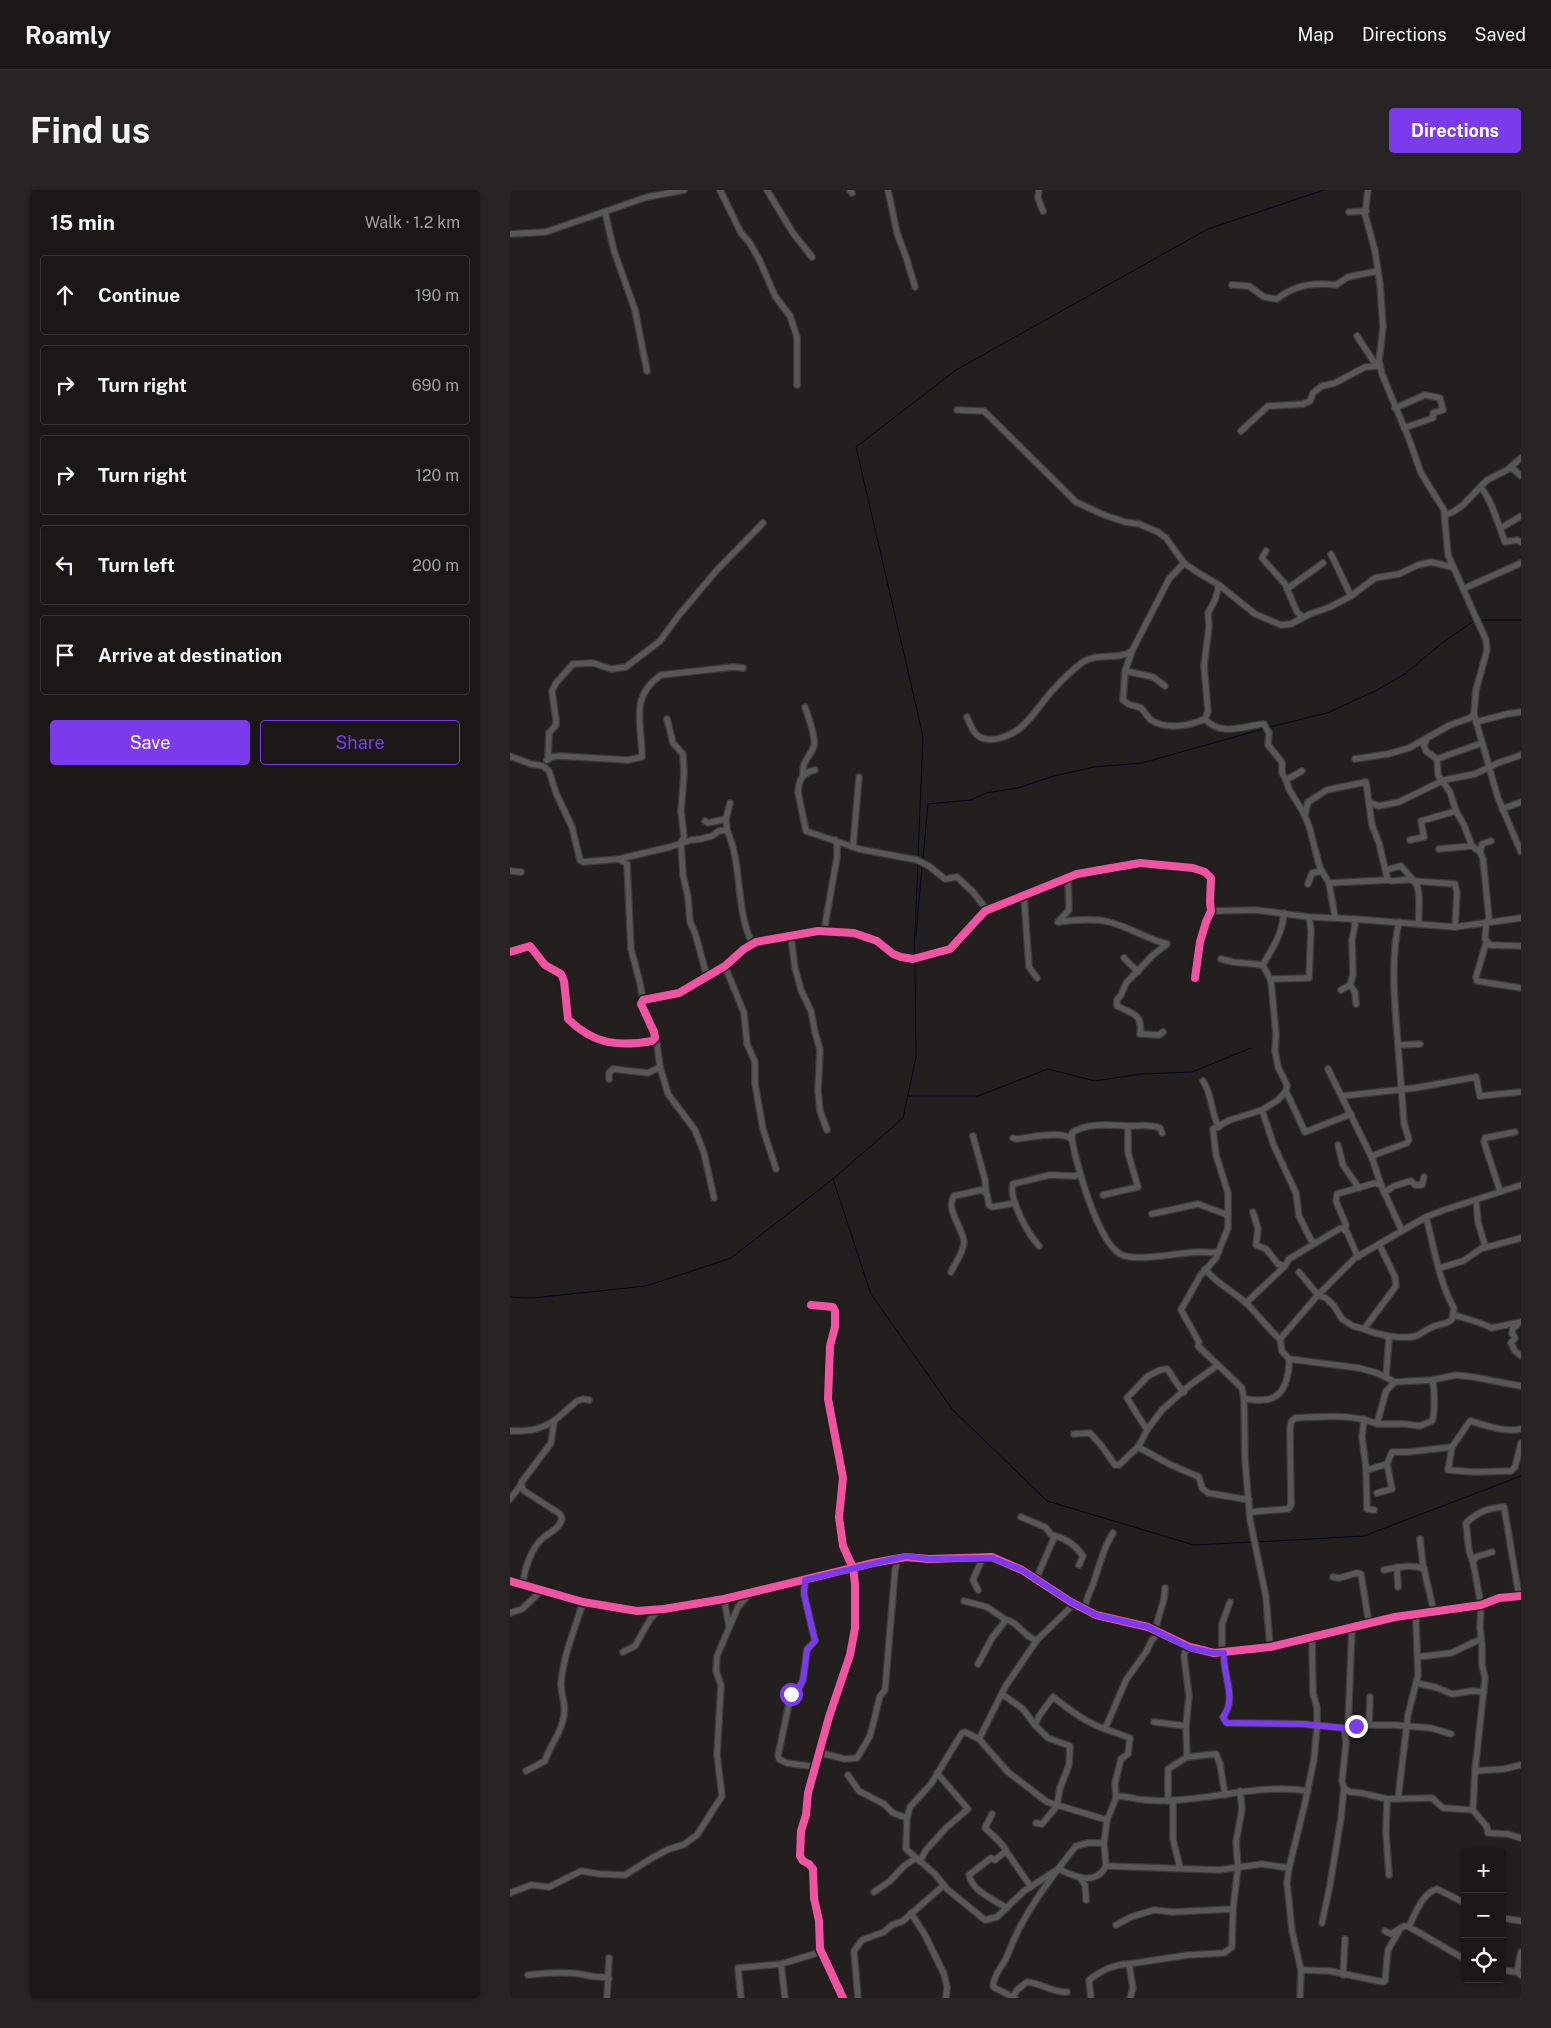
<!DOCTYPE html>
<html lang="en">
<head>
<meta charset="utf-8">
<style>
  :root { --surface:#1a1716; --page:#272423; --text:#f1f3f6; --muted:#9f9fa1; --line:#383635; --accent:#7c3aed }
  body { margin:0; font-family:"Public Sans",sans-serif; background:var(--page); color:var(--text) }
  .controls { position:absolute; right:15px; bottom:15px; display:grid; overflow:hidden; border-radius:5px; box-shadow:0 1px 4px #0004 }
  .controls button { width:45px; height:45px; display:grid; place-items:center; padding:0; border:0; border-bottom:1px solid var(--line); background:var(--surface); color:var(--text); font:25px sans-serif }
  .stop { position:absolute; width:15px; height:15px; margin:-11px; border:4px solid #7c3aed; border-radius:50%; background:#fff }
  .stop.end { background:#7c3aed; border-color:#fff; box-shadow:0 1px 5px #0008 }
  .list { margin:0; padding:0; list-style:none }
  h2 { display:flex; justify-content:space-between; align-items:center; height:65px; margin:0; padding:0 20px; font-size:21px }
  h2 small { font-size:16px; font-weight:400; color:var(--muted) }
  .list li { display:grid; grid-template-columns:32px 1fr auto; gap:15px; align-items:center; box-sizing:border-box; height:80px; margin:0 10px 10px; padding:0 10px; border:1px solid var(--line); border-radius:5px }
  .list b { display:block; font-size:19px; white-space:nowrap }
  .list em { font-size:16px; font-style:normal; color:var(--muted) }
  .actions { display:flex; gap:10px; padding:15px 20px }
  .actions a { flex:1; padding:11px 0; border:1px solid var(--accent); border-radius:5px; text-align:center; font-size:18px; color:var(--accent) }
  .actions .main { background:var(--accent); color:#fff }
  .icon { flex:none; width:28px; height:28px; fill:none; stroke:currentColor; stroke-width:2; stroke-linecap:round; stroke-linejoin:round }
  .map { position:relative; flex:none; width:1011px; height:1808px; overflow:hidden; border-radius:5px }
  header { display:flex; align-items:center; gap:30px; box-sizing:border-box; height:70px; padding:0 25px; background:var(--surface); border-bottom:1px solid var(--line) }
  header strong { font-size:24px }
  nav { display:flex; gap:28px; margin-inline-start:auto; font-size:18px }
  .intro { display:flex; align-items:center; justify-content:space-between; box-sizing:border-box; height:120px; padding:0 30px }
  h1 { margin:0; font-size:35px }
  .button { padding:12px 22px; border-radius:5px; background:var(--accent); color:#fff; font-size:18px; font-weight:700 }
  main { display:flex; gap:30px; padding:0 30px }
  aside { flex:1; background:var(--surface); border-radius:5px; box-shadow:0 1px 4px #0004 }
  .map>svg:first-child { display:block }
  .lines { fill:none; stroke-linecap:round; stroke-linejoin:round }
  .stream { stroke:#030523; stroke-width:1 }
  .minor-casing { stroke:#3c3a39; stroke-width:8 }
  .minor { stroke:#595756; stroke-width:5.5 }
  .cycleway-casing { stroke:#231e1d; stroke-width:11 }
  .cycleway { stroke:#f153a3; stroke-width:8 }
  .route { stroke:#7c3aed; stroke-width:6 }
</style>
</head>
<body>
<header>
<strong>Roamly</strong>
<nav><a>Map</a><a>Directions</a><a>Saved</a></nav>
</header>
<div class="intro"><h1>Find us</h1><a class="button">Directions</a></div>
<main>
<aside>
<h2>15 min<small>Walk · 1.2 km</small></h2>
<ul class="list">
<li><svg class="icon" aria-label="ahead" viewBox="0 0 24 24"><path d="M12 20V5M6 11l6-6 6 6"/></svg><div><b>Continue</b></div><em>190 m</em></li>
<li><svg class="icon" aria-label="right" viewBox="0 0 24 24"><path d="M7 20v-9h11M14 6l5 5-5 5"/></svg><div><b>Turn right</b></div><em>690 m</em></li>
<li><svg class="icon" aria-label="right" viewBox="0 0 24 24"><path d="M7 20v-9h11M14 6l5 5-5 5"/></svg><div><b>Turn right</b></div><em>120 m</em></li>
<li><svg class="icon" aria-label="left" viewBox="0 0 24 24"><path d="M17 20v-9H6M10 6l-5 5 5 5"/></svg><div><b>Turn left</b></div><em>200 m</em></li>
<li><svg class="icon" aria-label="arrive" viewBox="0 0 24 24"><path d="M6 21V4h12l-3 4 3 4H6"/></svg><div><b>Arrive at destination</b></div></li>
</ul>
<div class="actions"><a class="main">Save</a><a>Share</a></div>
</aside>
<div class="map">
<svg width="1011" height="1808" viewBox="0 0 1011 1808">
  <rect width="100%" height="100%" fill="#221f1e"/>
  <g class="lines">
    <g class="stream">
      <path d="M970 430H1011"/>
      <path d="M760 537 817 523 867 500 895 484 932 453 964 431"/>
      <path d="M408 667 413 546 346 257 446 180 698 39 814 0"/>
      <path d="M413 669 418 614 461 610 476 603 508 598 544 586 584 577 632 573 753 539"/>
      <path d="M406 746 412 676"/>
      <path d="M404 762 408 673"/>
      <path d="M399 906H468L538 879 585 891 630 884 682 882 741 858"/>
      <path d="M323 989 361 1104 442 1219 537 1311 684 1355 743 1352"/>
      <path d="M0 1107 22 1108 136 1096 221 1068 323 989 393 928 406 867 405 775"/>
      <path d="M747 1352 854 1346 1011 1286"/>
    </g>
    <defs>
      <g id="minor">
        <path d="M210 0 231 43 239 52 249 69 265 106 280 126 287 147V195"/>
        <path d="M257 0 283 43 302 67"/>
        <path d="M340 0 342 3"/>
        <path d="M378 0 387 43 396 67 405 97"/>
        <path d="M529 0 528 8 533 21"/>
        <path d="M858 0 855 24 865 61 870 94 873 137 869 171 872 184 899 249 911 283 934 320 938 365 976 450 977 460 966 500 964 524 988 608 1011 662"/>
        <path d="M95 22 104 61 125 120 137 181"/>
        <path d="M839 22 856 21"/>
        <path d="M0 44 36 42 137 7 174 0"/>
        <path d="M722 95 739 96 754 107 767 109C784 95 805 92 826 95L838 87 868 81"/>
        <path d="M847 146 864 172 870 176"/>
        <path d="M885 218 915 205 930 208 933 220 923 223V228L894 238"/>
        <path d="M447 220 474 221 566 312 594 325 615 332 629 334 648 342 656 348 674 373 687 382 709 395 745 424 771 435 781 434 800 424 820 417 841 406 865 388 889 384 908 375 921 372 942 377"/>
        <path d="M731 241 758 216 793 214 800 211 803 203 812 196 825 193 855 177 870 176"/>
        <path d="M1001 277 1011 286"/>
        <path d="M970 298C979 302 991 342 995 352L1007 350 1011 352"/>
        <path d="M935 325 943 322 953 315 977 290 997 280 1011 268"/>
        <path d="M991 338 1011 326"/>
        <path d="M756 361 752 368 775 394 787 422 793 427"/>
        <path d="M821 364 841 406"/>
        <path d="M777 399 813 373"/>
        <path d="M953 399 1011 373"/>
        <path d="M622 461 615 481 643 487 655 496"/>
        <path d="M615 481 613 510C621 518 623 514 631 518 635 521 637 527 641 530 656 540 679 536 695 529L698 521 694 476 699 436 698 423 705 410 709 395"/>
        <path d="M457 527C459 532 462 540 466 544 477 555 498 547 509 539 522 529 531 513 542 501 551 491 562 480 573 472 588 462 607 471 622 461L659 389 674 373"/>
        <path d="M157 529 163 553 173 564 174 584 171 621 174 647 171 653 173 685 178 707 180 732 185 743 197 787"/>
        <path d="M695 529C711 547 733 536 754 534L759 543 758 555 772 572V583L776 590"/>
        <path d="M966 532 997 524 1011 522"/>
        <path d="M917 548 914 556 916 561 927 569 972 553"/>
        <path d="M0 566 21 574 33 576 39 581 46 603 62 637 70 670 73 672 109 669 117 674 121 759 130 793 133 810"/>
        <path d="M38 569 39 543 46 535V529L42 501 46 493 63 474 83 473 101 479 116 477 150 451 169 425 207 380 253 333"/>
        <path d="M845 569 878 564 899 558 940 535 960 528 964 524"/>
        <path d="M927 569 928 585 940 602 946 621"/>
        <path d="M37 570 42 567 50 566 118 570 132 567C132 534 119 507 151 485L223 477 233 478"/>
        <path d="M305 580C292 583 289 590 288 602L296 641 349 659 407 670 419 676 435 689 447 687 463 702 477 720"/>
        <path d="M792 581 776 590 779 599 793 622 799 636 810 678 819 693 825 727"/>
        <path d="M293 585C292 569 300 568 304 556 306 547 298 526 295 517"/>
        <path d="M859 612 869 616 889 612 934 590 965 584 988 573 1011 565"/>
        <path d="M992 619 1011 612"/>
        <path d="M795 625 798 612 817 600 856 592 862 635 869 653 877 687 878 690 881 691C887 691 895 689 901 690 914 693 907 725 909 734"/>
        <path d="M195 631 198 633 216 629"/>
        <path d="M217 640C233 676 225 718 242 753"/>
        <path d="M900 650 914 647 911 631 946 621 954 635 962 656"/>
        <path d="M343 657 349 587"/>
        <path d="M929 659 962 656 970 662 973 669 979 728 976 734 975 749 980 755 1011 756"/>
        <path d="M970 662 972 654 981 651"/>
        <path d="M109 669 160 657 181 650 191 649 202 646 209 641 217 640 216 629 220 613"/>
        <path d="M876 680 891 676 904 691 945 694 947 703 945 737"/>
        <path d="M0 681 11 682"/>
        <path d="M558 687 559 720 548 732C563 730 584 728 599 732 619 737 637 749 657 754L643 765 616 793 611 805 607 810V816C623 824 633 824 630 844L649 845 653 842"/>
        <path d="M819 693 878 690"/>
        <path d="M798 694 802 683 812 681"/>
        <path d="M514 706 519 777 527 788"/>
        <path d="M701 721 746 720 799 727 844 729 845 735 842 750 843 785 840 795 831 800"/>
        <path d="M774 723C773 735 769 747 763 757 760 764 756 768 753 775L761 791 766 844 765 861 768 877 777 895 776 901 768 910 752 920 764 956 786 1003 789 1026 801 1050 805 1053"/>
        <path d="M844 729 945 737 1011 728"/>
        <path d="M314 741 327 667V655L325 650"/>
        <path d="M281 747 285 778 291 800 301 821 305 842 310 860 308 901 310 921 317 940"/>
        <path d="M976 753 966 787 967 791 1011 798"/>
        <path d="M0 762 20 756 35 775 51 784 54 791 58 829C83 854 108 857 142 851L145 848 144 842 131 814 133 810 169 803 215 776 234 759 246 752 308 741 344 743 367 751 383 764 391 767 403 769 440 759 475 721 567 684 630 673 683 678 695 682 701 688 700 712 701 721 696 732 690 752 685 788"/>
        <path d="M614 768 628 782"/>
        <path d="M711 769 723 772 753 775"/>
        <path d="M215 776 234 823 237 854 245 872V894L253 939 266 979"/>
        <path d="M761 791 763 789 799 788 801 740 799 727"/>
        <path d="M840 795 845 802 846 814"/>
        <path d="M144 850 147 854 150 877 158 904 185 940 194 963 204 1008"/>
        <path d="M888 855C885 815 880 772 889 732"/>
        <path d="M818 879 862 968 871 995"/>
        <path d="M99 889V883L103 879 138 883 150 877"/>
        <path d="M693 891C703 905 700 922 709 937"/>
        <path d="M776 901 795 942 841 924"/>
        <path d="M832 906 905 898 966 887 970 906 1011 902"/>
        <path d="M652 943 650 938C639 934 630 936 619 936 603 935 576 932 562 943 560 952 570 980 572 990 578 1009 593 1054 610 1064 626 1073 671 1062 689 1062 696 1062 702 1063 708 1062"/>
        <path d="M463 946 475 990 476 1002"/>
        <path d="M503 948 506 949C519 948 552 940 561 949"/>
        <path d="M828 955 833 975 849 998"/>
        <path d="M862 968 864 965 897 953 899 950 894 933 888 855 910 854"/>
        <path d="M990 1001 974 952 975 948 1005 942"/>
        <path d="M874 1003 884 996 901 991 905 995H912L914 987"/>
        <path d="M593 1005 628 997 618 963V936"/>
        <path d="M743 1022 748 1039 746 1055 756 1059 768 1074 775 1076"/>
        <path d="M642 1024 688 1014 718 1025"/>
        <path d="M835 1040 836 1035 826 1011 827 1004 865 993 871 995 892 1041"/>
        <path d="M529 1056C519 1045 498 1009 503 994L540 985 565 986 570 983"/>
        <path d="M974 1058 1011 1048"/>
        <path d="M930 1078 953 1071 975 1056 968 1032 966 1010"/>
        <path d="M695 1079C706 1093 721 1100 735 1112 747 1123 757 1138 770 1149L772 1161 779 1169 849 1178 867 1183 885 1192"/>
        <path d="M441 1082C445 1073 454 1062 454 1052 453 1038 435 1019 444 1006L471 1000 477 1004 479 1015 482 1017 505 1013"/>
        <path d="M789 1082 808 1105 816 1108 824 1116 832 1129 843 1136 854 1139 886 1096 885 1087 869 1054"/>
        <path d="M736 1113 775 1076 779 1069 829 1039 832 1038 837 1042 848 1067"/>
        <path d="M301 1115 323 1117 325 1121V1137L320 1156 318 1209 333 1288 329 1327 333 1356 343 1378 345 1394V1438L340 1465 319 1527 298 1603 296 1625 291 1641 290 1666 293 1671 299 1674 303 1679 304 1708 309 1731 310 1759 333 1808"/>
        <path d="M943 1125C949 1126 978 1135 981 1138L1011 1132"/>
        <path d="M1007 1135 1003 1138 1002 1143 1005 1148 1001 1153 1005 1161 1011 1166"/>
        <path d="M854 1139C865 1144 895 1151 908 1145 913 1143 918 1138 925 1136 932 1133 937 1135 942 1129L944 1118C929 1093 924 1056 916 1027"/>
        <path d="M876 1146 879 1148 876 1187"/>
        <path d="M770 1149 808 1105 845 1068 916 1027 934 1020 1011 995"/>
        <path d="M708 1175 688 1156 689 1152 671 1120 690 1086 706 1068 718 1038V1003L706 965 703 939 720 930 752 920"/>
        <path d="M734 1209C743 1210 759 1212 766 1206 776 1200 780 1180 779 1169"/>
        <path d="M854 1229 852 1247 856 1278 857 1319 864 1320"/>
        <path d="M867 1234H895L910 1236 922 1231C925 1224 925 1198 922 1190"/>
        <path d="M1011 1239C995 1243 976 1235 960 1231L942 1257 938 1280 964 1282 1001 1281 1005 1277 1011 1253"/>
        <path d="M637 1240 617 1208 638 1186 650 1180 657 1179C664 1187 666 1195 674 1202"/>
        <path d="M0 1241C19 1241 27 1241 44 1231"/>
        <path d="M564 1244 580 1243 591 1255 605 1275H609L628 1257 639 1237 652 1220 680 1195 708 1175 732 1198 734 1209 735 1269 740 1330 756 1407 760 1457"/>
        <path d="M628 1257 661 1275 689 1287 692 1298 698 1303 739 1310"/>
        <path d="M856 1278 860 1279 877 1274"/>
        <path d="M867 1303 882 1299 877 1274 882 1262H898L942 1257"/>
        <path d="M0 1309 11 1295"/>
        <path d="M740 1322 778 1319 781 1315 780 1240 781 1232 785 1228C813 1227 840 1223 867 1234L876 1201 885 1192 922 1190 946 1185 963 1187 1011 1196"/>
        <path d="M511 1327 535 1337 544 1348 526 1389"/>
        <path d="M542 1345C555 1348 565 1354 573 1366L569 1375"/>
        <path d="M910 1349 913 1375 924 1422"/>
        <path d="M982 1362 966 1367 963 1372 971 1415 970 1438 972 1454V1475L975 1488 965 1581 994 1579 1011 1575"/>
        <path d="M963 1372 959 1361 956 1333C968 1322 977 1318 994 1317L1008 1400 1011 1403"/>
        <path d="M887 1377 888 1397"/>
        <path d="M874 1380C888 1377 902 1374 914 1379"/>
        <path d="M823 1387 829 1388 847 1383 851 1384 859 1434"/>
        <path d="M295 1390 294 1404 305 1451 297 1459 293 1490 287 1503 281 1504 268 1566 269 1569 277 1573 306 1577"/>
        <path d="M0 1391 73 1412 127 1421 154 1419 214 1409 363 1373 396 1367 419 1369 482 1367 512 1380 561 1412 586 1425 638 1437 680 1457 704 1463 760 1457 885 1427 971 1415 989 1408 1011 1406"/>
        <path d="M13 1395C14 1380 21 1358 33 1348 40 1342 49 1339 52 1329L50 1324 13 1300 11 1293 41 1253 44 1231 67 1211 73 1209 79 1210"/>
        <path d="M468 1400 463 1390 473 1367"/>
        <path d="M214 1409 219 1436"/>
        <path d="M454 1411 477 1417 496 1430"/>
        <path d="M575 1420C575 1410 579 1405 582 1397 589 1378 592 1360 603 1343"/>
        <path d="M0 1423 12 1419 31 1401"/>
        <path d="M645 1440 654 1409 655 1398"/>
        <path d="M113 1462 125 1456 141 1428 149 1420"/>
        <path d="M712 1463V1434L720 1412"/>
        <path d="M714 1463C712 1485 728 1508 713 1527L717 1533 793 1534 834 1538 849 1535H884L921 1538 941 1544"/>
        <path d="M908 1467 941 1463 971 1449"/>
        <path d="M468 1474 482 1448 496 1430C508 1431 514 1448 527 1450"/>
        <path d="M906 1493 925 1497 942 1504 962 1501 974 1502"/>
        <path d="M492 1504 513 1519 525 1535"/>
        <path d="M644 1532 676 1536 679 1506 674 1466 675 1462 680 1457"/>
        <path d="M859 1535 860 1507"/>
        <path d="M676 1536 677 1567 706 1564 710 1574 715 1605"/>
        <path d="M838 1537 842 1438"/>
        <path d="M469 1549 495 1497 527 1450 564 1414"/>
        <path d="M311 1563 335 1569 347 1568 360 1546 370 1506 375 1500 385 1380 388 1368"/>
        <path d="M16 1581 35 1571C40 1554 52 1543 54 1525 56 1515 51 1504 51 1494 53 1466 65 1439 73 1412"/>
        <path d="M965 1581 963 1620 977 1637 978 1643 997 1644 1011 1648"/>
        <path d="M338 1585 349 1601 374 1614 383 1623 397 1628"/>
        <path d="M834 1598 840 1602 851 1603 877 1609 922 1608 933 1618 963 1620"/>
        <path d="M606 1607 605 1593 611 1569 618 1564 620 1548 595 1539 616 1490 636 1462 642 1450 649 1442"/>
        <path d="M877 1609 876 1643 879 1685"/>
        <path d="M888 1609 898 1525 908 1485 906 1432 907 1426 912 1424"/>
        <path d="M663 1610V1649L670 1678"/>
        <path d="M658 1611V1579L677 1567"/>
        <path d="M482 1624 475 1638C481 1644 494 1654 496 1661"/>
        <path d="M526 1633 532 1634 547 1616 550 1598 559 1575 560 1556 538 1548 525 1535 529 1526 543 1507C559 1519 576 1533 595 1539"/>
        <path d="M594 1653 597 1630"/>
        <path d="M410 1671 416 1660 437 1637 458 1619 427 1583"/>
        <path d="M548 1679 514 1701 487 1727 475 1730 437 1699 425 1684 396 1659 397 1628 400 1617 421 1594 452 1543 455 1542 469 1549 498 1582 537 1612 597 1630 607 1606C616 1606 625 1609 634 1610 645 1611 657 1611 668 1610 712 1607 755 1594 798 1601"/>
        <path d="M548 1679C564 1686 585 1697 596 1676"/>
        <path d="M570 1688 575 1695 576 1710"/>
        <path d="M364 1702 380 1691 394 1676 406 1668"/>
        <path d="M0 1703 21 1695 39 1697 71 1681 90 1684 115 1685 142 1668 159 1659 173 1655 187 1645 212 1606 207 1565 211 1495 206 1481 207 1466 228 1417 242 1401"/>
        <path d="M497 1718C484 1710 462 1701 459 1685L481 1668 485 1670 496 1661 521 1697"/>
        <path d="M401 1723 415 1745 434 1784 437 1797 436 1808"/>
        <path d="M992 1728 1011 1731"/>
        <path d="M812 1733 820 1695 831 1628 834 1598 832 1591 836 1553 834 1538"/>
        <path d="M606 1735 621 1727 644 1720 663 1722 723 1719 728 1677 726 1652 732 1619 730 1601"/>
        <path d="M899 1736C906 1723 912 1703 927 1699L955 1713"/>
        <path d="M875 1741 881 1744C886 1742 891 1737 895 1736 899 1735 946 1765 955 1769"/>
        <path d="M271 1774 275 1808"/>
        <path d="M791 1780 820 1781 873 1792 875 1791 878 1760 889 1741"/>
        <path d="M992 1780 1007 1782 1011 1785"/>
        <path d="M1007 1782 1011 1762"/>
        <path d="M18 1785C39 1783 59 1781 80 1786 87 1788 92 1785 99 1789"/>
        <path d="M833 1785 835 1749"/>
        <path d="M503 1807 507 1800 517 1792C531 1793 543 1803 557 1802"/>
        <path d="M97 1808 99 1768"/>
        <path d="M231 1808 228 1778 271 1774 311 1762"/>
        <path d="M348 1808 344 1761 352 1750 374 1742 382 1735 393 1731 434 1695"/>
        <path d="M505 1808 485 1798 483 1796C484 1783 494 1775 498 1764 512 1725 540 1689 566 1656L578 1653H594L596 1676 709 1680 752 1674 779 1678"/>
        <path d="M581 1808 579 1790C590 1781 605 1774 619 1774"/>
        <path d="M620 1808 623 1798 619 1774 678 1765 714 1763 722 1757 723 1719"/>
        <path d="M790 1808 791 1780 782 1741 777 1693 779 1678 795 1613 804 1569 807 1537V1517L803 1504 802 1448"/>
      </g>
    </defs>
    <use href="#minor" class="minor-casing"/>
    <use href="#minor" class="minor"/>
    <defs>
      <g id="cycleway">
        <path d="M0 762 20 756 35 775 51 784 54 791 58 829C83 854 108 857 142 851L145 848 144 842 131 814 133 810 169 803 215 776 234 759 246 752 308 741 344 743 367 751 383 764 391 767 403 769 440 759 475 721 567 684 630 673 683 678 695 682 701 688 700 712 701 721 696 732 690 752 685 788"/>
        <path d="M301 1115 323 1117 325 1121V1137L320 1156 318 1209 333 1288 329 1327 333 1356 343 1378 345 1394V1438L340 1465 319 1527 298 1603 296 1625 291 1641 290 1666 293 1671 299 1674 303 1679 304 1708 309 1731 310 1759 333 1808"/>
        <path d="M0 1391 73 1412 127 1421 154 1419 214 1409 363 1373 396 1367 419 1369 482 1367 512 1380 561 1412 586 1425 638 1437 680 1457 704 1463 760 1457 885 1427 971 1415 989 1408 1011 1406"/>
      </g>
    </defs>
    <use href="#cycleway" class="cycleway-casing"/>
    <use href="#cycleway" class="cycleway"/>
  </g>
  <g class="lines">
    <path class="route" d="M281 1504 286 1503 293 1490 297 1460 305 1451 294 1404 295 1390 396 1366 419 1369 482 1368 512 1380 561 1412 586 1425 638 1437 680 1458 704 1463H714C712 1485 728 1508 713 1527L716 1533 792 1534 834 1538 846 1536"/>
  </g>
</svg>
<div class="controls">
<button>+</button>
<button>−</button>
<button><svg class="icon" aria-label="locate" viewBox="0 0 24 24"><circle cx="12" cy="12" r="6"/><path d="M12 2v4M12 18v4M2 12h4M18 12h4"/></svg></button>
</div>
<div class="stop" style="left:281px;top:1504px"></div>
<div class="stop end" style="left:846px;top:1536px"></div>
</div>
</main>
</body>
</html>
